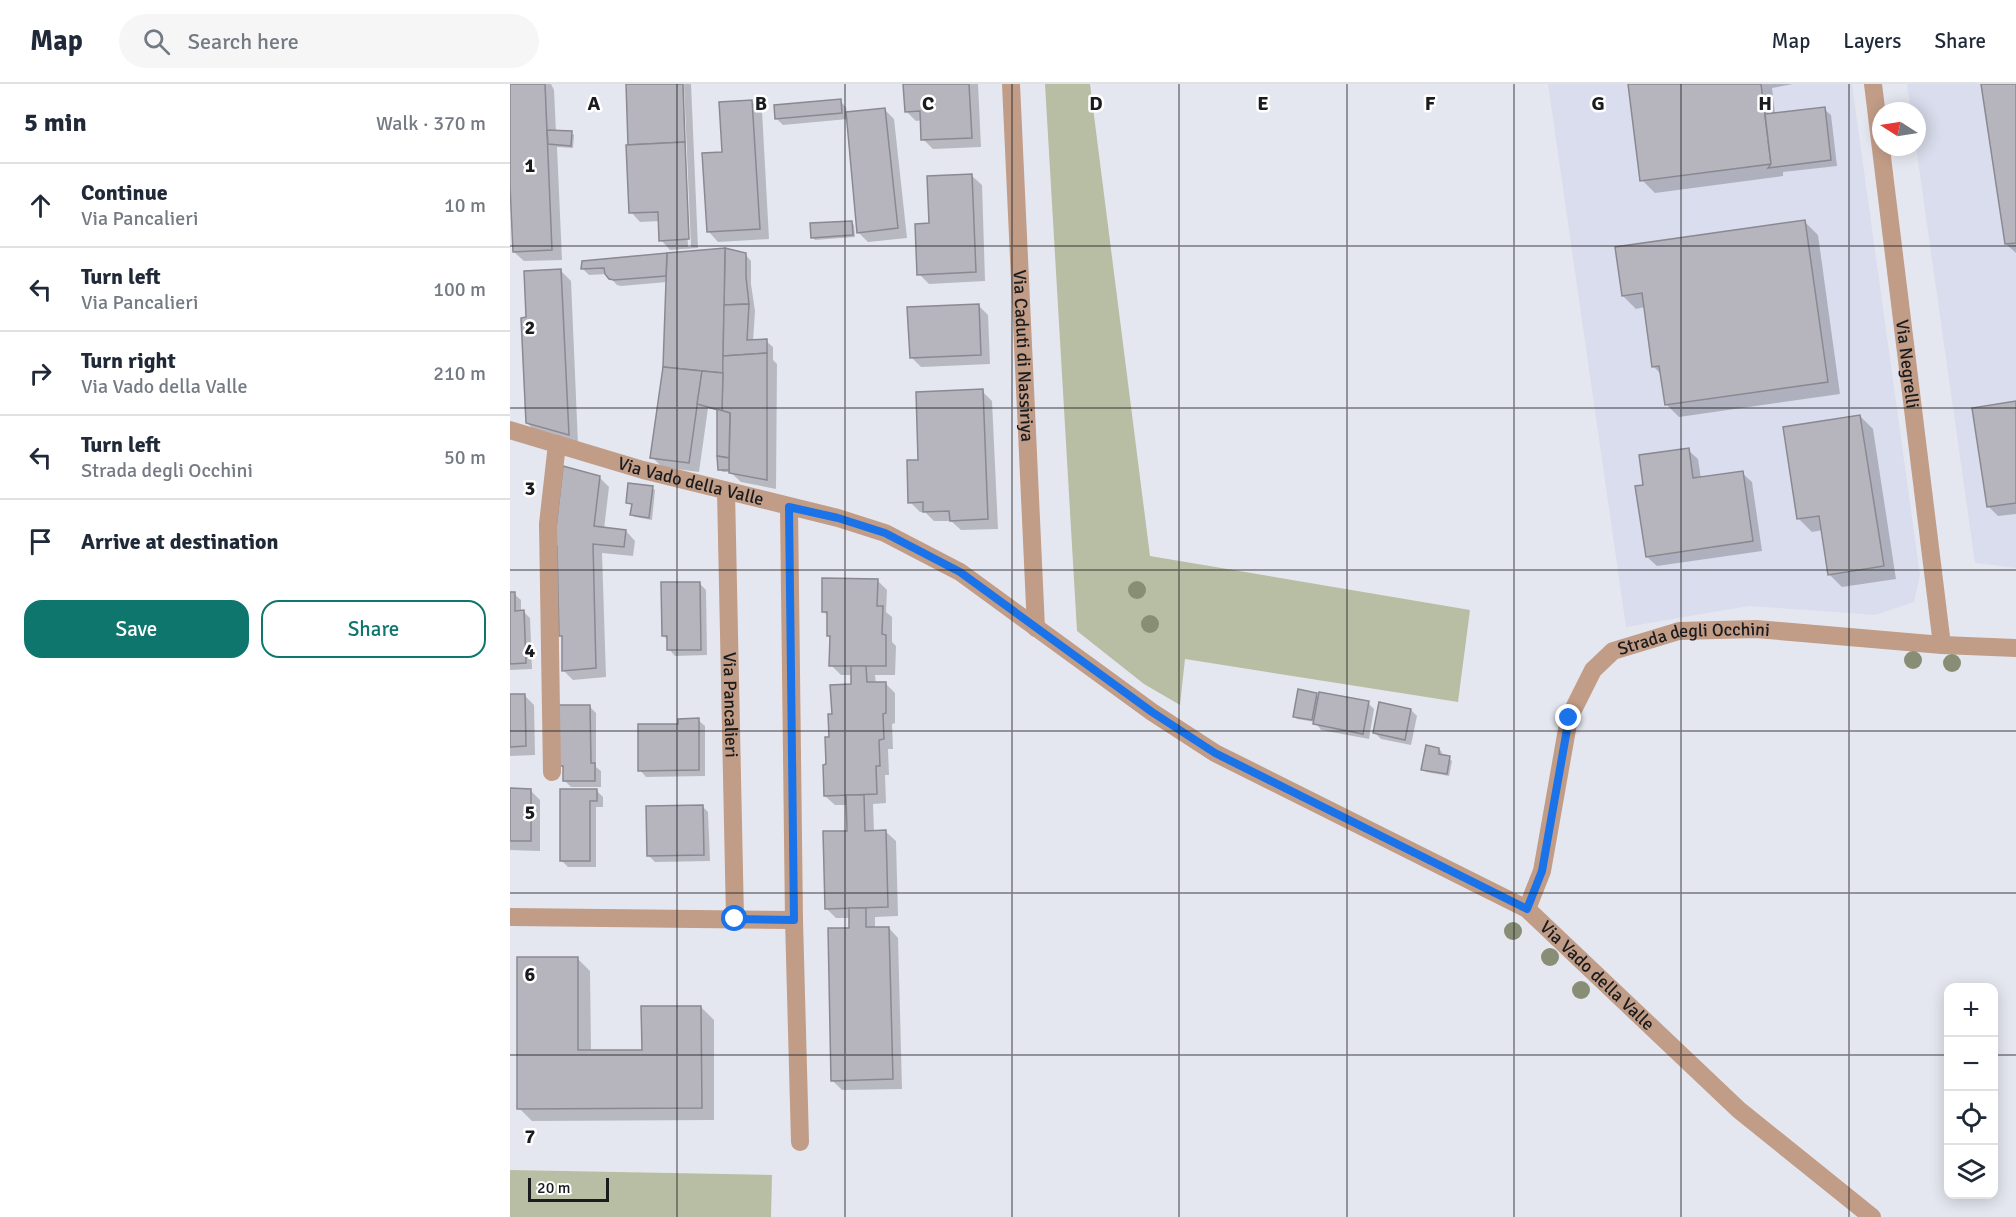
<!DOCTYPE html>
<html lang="en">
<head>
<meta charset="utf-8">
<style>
  :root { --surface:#fff; --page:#f6f6f7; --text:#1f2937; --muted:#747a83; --line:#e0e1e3; --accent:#0f766e }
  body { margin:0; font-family:Signika,sans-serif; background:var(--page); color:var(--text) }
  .controls { position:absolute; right:18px; bottom:18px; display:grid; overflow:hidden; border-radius:12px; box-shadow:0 3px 15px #0003 }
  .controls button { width:54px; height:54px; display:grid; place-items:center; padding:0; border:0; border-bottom:2px solid var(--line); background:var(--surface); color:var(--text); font:30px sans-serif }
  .compass { position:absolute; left:1362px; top:18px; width:54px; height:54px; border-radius:50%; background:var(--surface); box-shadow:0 3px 15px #0003; rotate:282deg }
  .scale { position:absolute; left:18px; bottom:15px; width:81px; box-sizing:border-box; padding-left:6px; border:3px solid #1a1b1e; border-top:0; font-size:16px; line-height:21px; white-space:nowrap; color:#1a1b1e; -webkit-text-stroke:4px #fff; paint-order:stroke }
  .stop { position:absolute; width:18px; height:18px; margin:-14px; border:4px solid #1a73e8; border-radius:50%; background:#fff }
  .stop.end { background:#1a73e8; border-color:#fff; box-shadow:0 2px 6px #0008 }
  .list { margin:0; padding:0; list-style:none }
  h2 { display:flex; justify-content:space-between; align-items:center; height:78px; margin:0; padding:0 24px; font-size:26px }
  h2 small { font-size:20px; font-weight:400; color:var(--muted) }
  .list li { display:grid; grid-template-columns:39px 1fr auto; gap:18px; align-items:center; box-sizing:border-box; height:84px; padding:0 24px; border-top:2px solid var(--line) }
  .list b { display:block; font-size:22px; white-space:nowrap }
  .list p { margin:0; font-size:20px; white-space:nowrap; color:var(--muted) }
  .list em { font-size:20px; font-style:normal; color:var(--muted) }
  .actions { display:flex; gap:12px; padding:18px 24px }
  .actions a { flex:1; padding:14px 0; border:2px solid var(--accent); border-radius:18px; text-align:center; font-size:21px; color:var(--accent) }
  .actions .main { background:var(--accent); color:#fff }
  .icon { flex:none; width:33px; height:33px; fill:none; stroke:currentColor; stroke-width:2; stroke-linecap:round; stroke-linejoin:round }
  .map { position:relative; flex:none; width:1506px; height:1133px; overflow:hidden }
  header { display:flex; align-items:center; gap:36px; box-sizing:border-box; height:84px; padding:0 30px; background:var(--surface); border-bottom:2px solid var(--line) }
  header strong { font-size:28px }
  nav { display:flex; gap:33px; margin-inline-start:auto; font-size:21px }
  .search { width:420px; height:54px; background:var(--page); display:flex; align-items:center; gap:15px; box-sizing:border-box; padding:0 21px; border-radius:33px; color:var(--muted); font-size:22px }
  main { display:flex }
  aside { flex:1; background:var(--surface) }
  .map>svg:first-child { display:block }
  .built { fill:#dadded }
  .green { fill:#b8bea3 }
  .shadow { fill:#0003 }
  .building { fill:#b6b4bd; stroke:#8a8991; stroke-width:1.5 }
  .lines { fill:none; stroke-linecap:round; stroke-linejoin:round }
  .minor { stroke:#c19c86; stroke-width:18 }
  .tree { fill:#888d76 }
  .route { stroke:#1a73e8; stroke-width:8 }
  .grid { fill:none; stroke:#1a1b1e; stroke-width:1.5; stroke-opacity:0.55 }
  .labels { text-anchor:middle; stroke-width:5; stroke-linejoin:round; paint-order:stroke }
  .street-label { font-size:18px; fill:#1a1b1e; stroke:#fff }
  .grid-label { font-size:20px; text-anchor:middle; font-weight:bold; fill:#1a1b1e; stroke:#fff; stroke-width:5; stroke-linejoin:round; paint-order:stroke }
</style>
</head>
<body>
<header>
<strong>Map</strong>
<div class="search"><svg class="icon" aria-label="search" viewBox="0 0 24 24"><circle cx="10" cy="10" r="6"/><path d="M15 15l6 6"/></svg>Search here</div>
<nav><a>Map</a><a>Layers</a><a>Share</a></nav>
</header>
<main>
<aside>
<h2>5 min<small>Walk · 370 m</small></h2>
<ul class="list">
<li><svg class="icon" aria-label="ahead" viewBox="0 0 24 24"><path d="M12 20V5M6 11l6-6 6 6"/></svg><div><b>Continue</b><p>Via Pancalieri</p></div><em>10 m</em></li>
<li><svg class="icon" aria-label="left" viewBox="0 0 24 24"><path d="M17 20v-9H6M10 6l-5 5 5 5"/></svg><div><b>Turn left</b><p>Via Pancalieri</p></div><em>100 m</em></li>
<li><svg class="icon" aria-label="right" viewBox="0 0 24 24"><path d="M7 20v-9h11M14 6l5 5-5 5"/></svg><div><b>Turn right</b><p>Via Vado della Valle</p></div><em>210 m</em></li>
<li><svg class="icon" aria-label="left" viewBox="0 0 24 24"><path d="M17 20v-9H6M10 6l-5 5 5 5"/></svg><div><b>Turn left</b><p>Strada degli Occhini</p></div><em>50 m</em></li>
<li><svg class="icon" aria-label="arrive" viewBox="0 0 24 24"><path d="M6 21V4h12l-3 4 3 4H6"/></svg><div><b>Arrive at destination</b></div></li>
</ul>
<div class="actions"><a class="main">Save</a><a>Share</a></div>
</aside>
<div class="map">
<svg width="1506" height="1133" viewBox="0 0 1506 1133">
  <rect width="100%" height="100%" fill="#e5e7f0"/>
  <g class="built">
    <path d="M1038 0H1342L1410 491 1404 518 1365 531 1239 522 1116 543Z"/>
    <path d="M1397 0H1506V484L1465 479 1406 63 1407 27H1401Z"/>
  </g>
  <g class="green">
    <path d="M535 0H580L640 472 960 526 948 618 675 575 670 621 634 600 567 547Z"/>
    <path d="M0 1086 262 1091 261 1133H0Z"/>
  </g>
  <g class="shadow">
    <path d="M0 0H41L44 6 46 48 61 49 64 51 63 64 47 63 52 176 14 177 4 168 0 66Z"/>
    <path d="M117 0H171L178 163H181L174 0H181L188 164 160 166 151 156 150 137 130 138 121 128Z"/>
    <path d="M395 0H468L471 63 423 65 413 55 412 36 406 37 396 27Z"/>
    <path d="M1119 0H1283L1262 4 1265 30 1314 25 1321 31 1327 82 1273 88V92L1145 109 1132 96Z"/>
    <path d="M1473 0H1506V169L1496 160Z"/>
    <path d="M330 17 336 23 337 29 374 25 384 35 397 154 358 158 348 148 338 35 273 41 267 35Z"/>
    <path d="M242 18 252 27 259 155 208 158 199 148Z"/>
    <path d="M462 92 472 101 475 197 419 200 409 190 420 141Z"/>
    <path d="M341 138 344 141 345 153 305 156 302 153Z"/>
    <path d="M1295 138 1308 151 1330 310 1169 333 1156 320 1152 291 1143 282 1135 223 1126 225 1113 212Z"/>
    <path d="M215 166 235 170 241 177V200L245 227 243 257H256L263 263V276L267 280 266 405 231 398 220 388H213L210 386 208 327 198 324 189 388 152 383 142 373 154 283 157 198 111 202 107 201 97 190 79 191 73 185V178Z"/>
    <path d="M51 187 61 197 68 360 27 349 17 339Z"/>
    <path d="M468 221 478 231 480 280 411 283 401 273Z"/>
    <path d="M472 307 482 317 488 445 451 446 441 437H424L415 428H410L400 418Z"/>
    <path d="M1506 318V430L1488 432 1478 422Z"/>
    <path d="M1350 332 1363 345 1386 495 1332 503 1319 490 1313 446 1302 448 1289 435Z"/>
    <path d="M1178 366 1188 375 1191 395 1232 389 1242 398 1252 467 1147 482 1137 473 1135 402Z"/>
    <path d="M89 393 99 403 94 445 116 447 125 457 123 472 92 469 96 593 63 596 53 586 54 554 51 551Z"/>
    <path d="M142 404 145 406 142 436 125 433 122 431 123 421 117 418Z"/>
    <path d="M367 496 377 506 376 528 382 533V558L386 562 385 591H365L366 600 375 599 385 609V639L382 640 383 665H378L379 691H375L376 719 363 720 364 748H376L386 757 388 832 365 833V845L379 844 388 854 392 1005 332 1006 322 996 341 845V834H326L316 824 339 748 338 721H325L315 712 323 632 343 602V591H331L321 581V555L318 551V532L313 527Z"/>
    <path d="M189 499 196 506 197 571 165 572 159 565 158 557 154 552Z"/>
    <path d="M0 510H4L11 516V528H14L20 534 22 585 0 586Z"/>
    <path d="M806 610 809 613 858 619 864 625 859 655 811 646 805 638 787 635 784 632Z"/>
    <path d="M14 611 24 621 25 671 0 672V612Z"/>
    <path d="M80 623 86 629V683L91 687V703H61L54 696V685L51 681Z"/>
    <path d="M901 626 907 632 901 661 871 655 865 649Z"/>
    <path d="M188 636 195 642V692L136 693 130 686 170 641Z"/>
    <path d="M929 665 932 668 931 672 939 674 942 677 939 692 916 688 913 685Z"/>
    <path d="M0 706H20L30 716V767L0 766Z"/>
    <path d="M52 707H87L93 713V723H86V783H58L51 776Z"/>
    <path d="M192 722 198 728 200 777 145 778 139 772Z"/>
    <path d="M67 874 80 887 81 968H133L191 923 204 936V1036L22 1037 9 1024Z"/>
  </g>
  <g class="building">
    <path d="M0 0H35L42 166 3 168 0 102Z"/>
    <path d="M116 0H173L175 58 118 61Z"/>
    <path d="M393 0H459L462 54 411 56 410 27 395 28Z"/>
    <path d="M1118 0H1251L1261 80 1130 97Z"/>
    <path d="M1471 0H1506V159L1495 160Z"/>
    <path d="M331 15 332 29 265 35 264 21Z"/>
    <path d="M242 16 250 145 197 148 192 69 212 68 209 18Z"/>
    <path d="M1315 23 1321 76 1258 84 1261 80 1255 30Z"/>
    <path d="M375 24 388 144 347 149 336 28Z"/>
    <path d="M37 46 62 47 61 62 38 60Z"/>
    <path d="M175 58 179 155 149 157 148 128 119 129 116 61Z"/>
    <path d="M462 90 466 188 407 191 405 140 419 139 417 92Z"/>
    <path d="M1295 136 1318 298 1155 321 1149 282 1142 283 1132 209 1112 212 1105 163Z"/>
    <path d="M342 137 343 151 301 154 300 139Z"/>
    <path d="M215 164 236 169V193L239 220 214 221Z"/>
    <path d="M215 164 213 289 153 283 157 169Z"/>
    <path d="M157 169 156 192 104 196 99 195 95 190 94 184 71 185 72 177Z"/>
    <path d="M51 185 59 351 16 339 11 234 16 233 14 187Z"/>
    <path d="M239 220 237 256 257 255V269L213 272 214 221Z"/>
    <path d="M469 220 471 271 400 274 397 223Z"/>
    <path d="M257 269V396L219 389 220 329 212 327 213 272Z"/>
    <path d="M153 283 192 287 179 379 140 374Z"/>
    <path d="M192 287 213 289 212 327 187 320Z"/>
    <path d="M473 305 478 435 440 437 439 427 413 428V418L398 419 397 376H408L406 308Z"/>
    <path d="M1506 317V419L1477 423 1462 324Z"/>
    <path d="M207 325 220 329 219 374 207 372Z"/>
    <path d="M1350 331 1374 482 1318 491 1309 432 1287 435 1273 343Z"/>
    <path d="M1179 364 1183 394 1233 387 1243 457 1136 473 1125 402 1133 401 1129 371Z"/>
    <path d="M207 372 219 374V386H208Z"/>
    <path d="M53 382 90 392 84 442 116 446 114 463 83 460 86 584 52 587V552H49L47 462H44Z"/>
    <path d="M118 399 143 402 139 434 120 431 122 420 116 419Z"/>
    <path d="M312 494 368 495 367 522H373L372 550 376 551V582H319L320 552H317V528H312Z"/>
    <path d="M151 498H190L191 566H157V552H152Z"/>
    <path d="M0 508H5V527L14 526 16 579 0 580Z"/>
    <path d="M341 582H356L357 598H376V629L373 630 374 655 369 656 370 682H366L367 710 314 712 313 681 316 680 315 653H319L318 630H322L320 601 341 600Z"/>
    <path d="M788 605 807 609 802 636 783 633Z"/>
    <path d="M809 608 859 617 853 650 803 640Z"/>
    <path d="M0 610H15L16 662 0 663Z"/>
    <path d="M869 618 901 625 895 656 863 649Z"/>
    <path d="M49 621H80L81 679H85V697H53V682H49Z"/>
    <path d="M189 634V686L128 687V640H168V635Z"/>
    <path d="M916 661 929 664V670L940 672 937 690 911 686Z"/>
    <path d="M0 704 21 705V757H0Z"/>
    <path d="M50 705H87V717H80V777H50Z"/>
    <path d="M336 711H354L355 747 376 746 378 823 315 825 313 747H337Z"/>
    <path d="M193 721 194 771 137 772 136 722Z"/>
    <path d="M339 824H356V843H379L383 995 321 997 318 844H339Z"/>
    <path d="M7 873H68V966H132L131 922H191L192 1024 7 1025Z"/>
  </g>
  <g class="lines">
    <g class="minor">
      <path id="s1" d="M501 0 526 544"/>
      <path id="s2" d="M1363 0 1432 561"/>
      <path id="s3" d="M0 346 133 386 328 434 375 449 450 488 642 628 705 669 1017 825 1229 1026 1362 1133"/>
      <path id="s4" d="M216 407 225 835"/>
      <path d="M279 423 284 836 290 1058"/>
      <path d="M42 688 38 440 47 360"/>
      <path id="s5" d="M1017 825 1032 787 1059 634 1083 586 1103 567 1169 547 1246 545 1432 561 1506 564"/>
      <path d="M0 833 284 836"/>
    </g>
  </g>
  <g class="tree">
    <circle cx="627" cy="506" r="9"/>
    <circle cx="640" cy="540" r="9"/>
    <circle cx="1403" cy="576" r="9"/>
    <circle cx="1442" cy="579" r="9"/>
    <circle cx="1003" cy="847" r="9"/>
    <circle cx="1040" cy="873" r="9"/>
    <circle cx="1071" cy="906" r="9"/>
  </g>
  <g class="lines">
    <path class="route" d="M225 835 284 836 279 423 328 434 375 449 450 488 642 628 705 669 1017 825 1032 787 1059 634"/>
  </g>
  <path class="grid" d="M167 0V1133M335 0V1133M502 0V1133M669 0V1133M837 0V1133M1004 0V1133M1171 0V1133M1339 0V1133M0 162H1506M0 324H1506M0 486H1506M0 647H1506M0 809H1506M0 971H1438M1484 971H1506"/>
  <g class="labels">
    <g class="street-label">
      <text dy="6" stroke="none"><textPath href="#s1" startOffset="272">Via Caduti di Nassiriya</textPath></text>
      <text dy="6" stroke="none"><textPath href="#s2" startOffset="282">Via Negrelli</textPath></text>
      <text dy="6" stroke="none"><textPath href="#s3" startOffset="188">Via Vado della Valle</textPath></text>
      <text dy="6" stroke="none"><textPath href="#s5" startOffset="360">Strada degli Occhini</textPath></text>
      <text dy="6" stroke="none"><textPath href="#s4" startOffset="214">Via Pancalieri</textPath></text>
      <text dy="6" stroke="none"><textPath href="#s3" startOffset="1232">Via Vado della Valle</textPath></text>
    </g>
  </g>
  <g class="grid-label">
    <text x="84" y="26">A</text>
    <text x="251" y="26">B</text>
    <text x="418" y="26">C</text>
    <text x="586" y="26">D</text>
    <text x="753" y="26">E</text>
    <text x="920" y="26">F</text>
    <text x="1088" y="26">G</text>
    <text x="1255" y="26">H</text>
    <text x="20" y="88">1</text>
    <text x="20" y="250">2</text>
    <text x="20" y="411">3</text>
    <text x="20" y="573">4</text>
    <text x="20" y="735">5</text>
    <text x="20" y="897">6</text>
    <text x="20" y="1059">7</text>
  </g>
</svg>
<div class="controls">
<button>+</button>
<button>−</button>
<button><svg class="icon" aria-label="locate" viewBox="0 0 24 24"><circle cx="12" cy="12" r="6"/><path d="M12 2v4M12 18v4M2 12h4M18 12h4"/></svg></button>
<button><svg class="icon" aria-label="layers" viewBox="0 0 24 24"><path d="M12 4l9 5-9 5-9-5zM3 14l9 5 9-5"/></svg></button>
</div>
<svg class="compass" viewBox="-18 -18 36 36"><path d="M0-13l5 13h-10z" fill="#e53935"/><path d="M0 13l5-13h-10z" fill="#747a83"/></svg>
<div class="scale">20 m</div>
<div class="stop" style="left:225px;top:835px"></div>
<div class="stop end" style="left:1059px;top:634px"></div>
</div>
</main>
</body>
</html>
